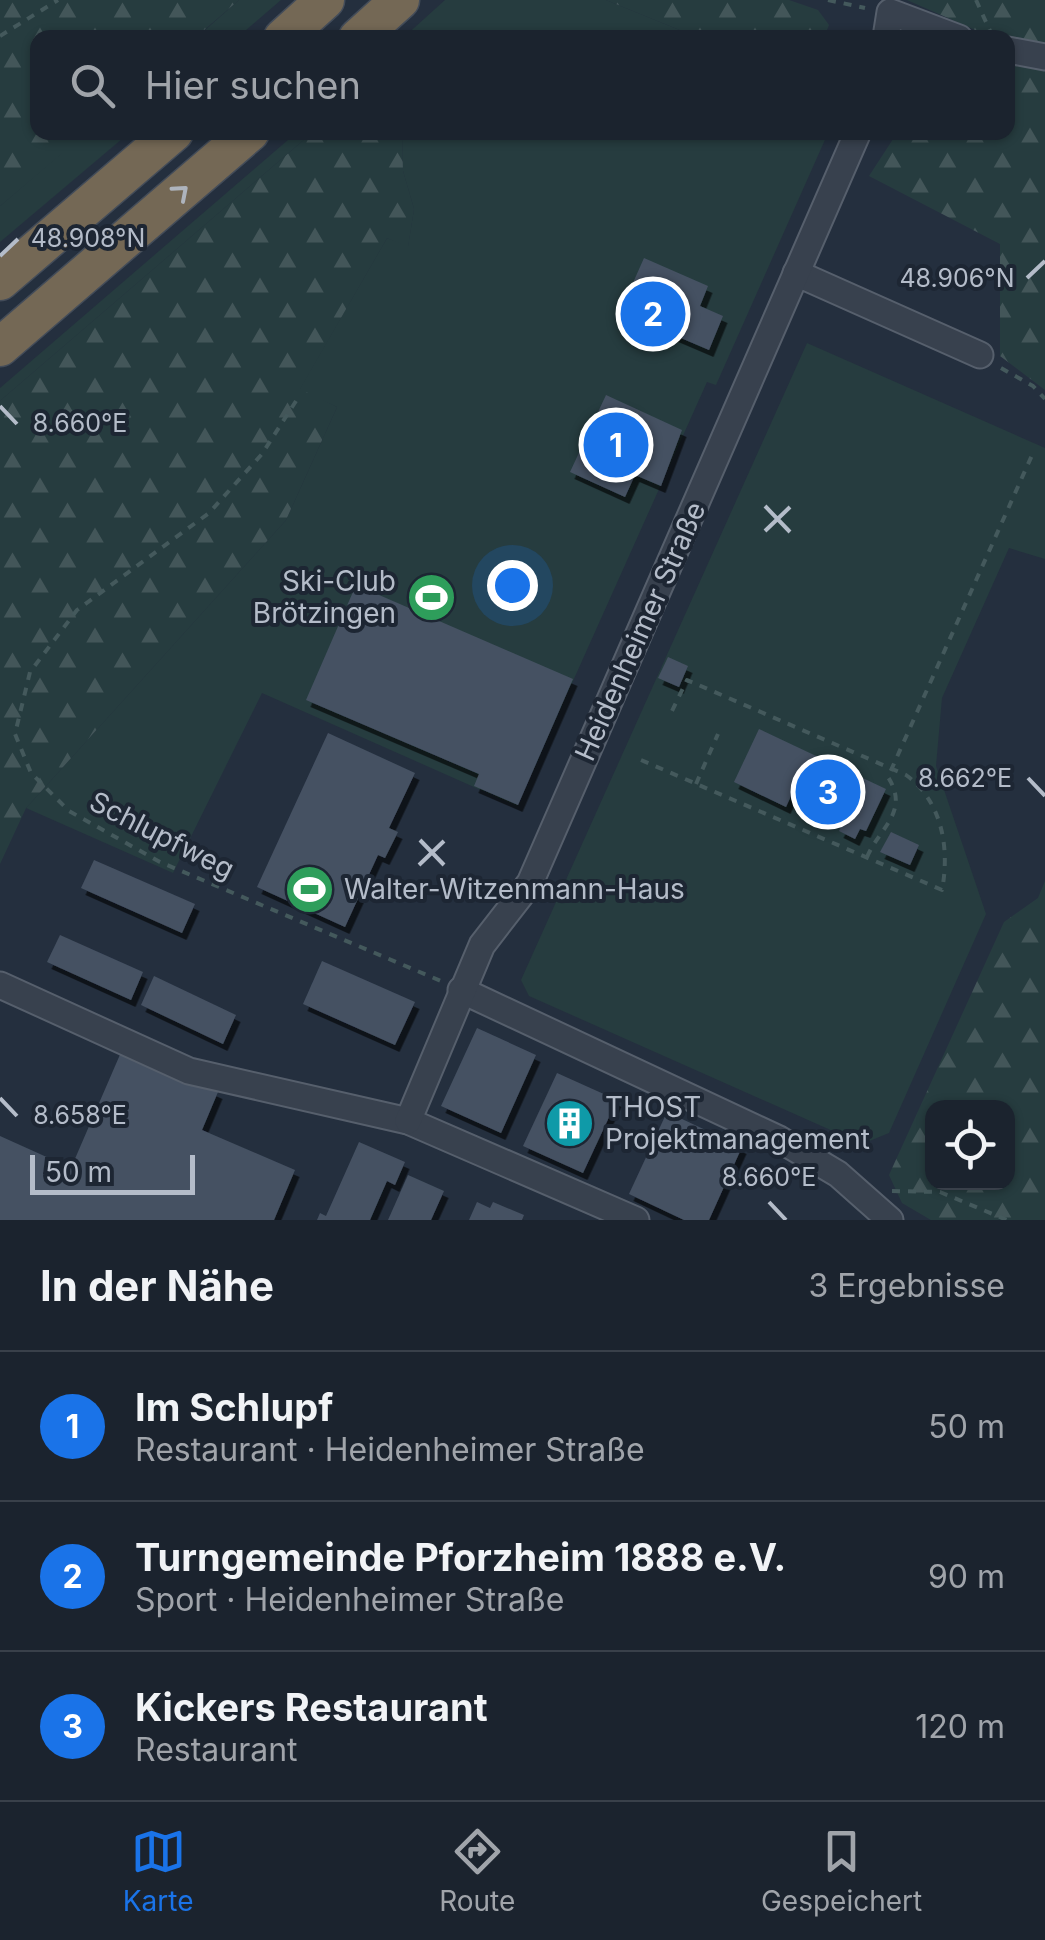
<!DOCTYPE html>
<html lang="de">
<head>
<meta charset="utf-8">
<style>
  :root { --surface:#1b232e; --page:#282f3a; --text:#f1f3f6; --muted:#a0a4aa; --line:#39404a; --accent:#1a73e8 }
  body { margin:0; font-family:Inter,sans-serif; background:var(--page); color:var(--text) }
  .controls { position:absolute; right:30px; bottom:30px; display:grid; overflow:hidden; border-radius:20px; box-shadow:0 2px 8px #0004 }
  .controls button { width:90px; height:90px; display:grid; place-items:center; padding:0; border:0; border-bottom:2px solid var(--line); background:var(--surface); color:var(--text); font:50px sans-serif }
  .scale { position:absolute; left:30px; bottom:25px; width:165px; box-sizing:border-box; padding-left:10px; border:5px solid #b4bcc9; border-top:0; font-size:28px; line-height:35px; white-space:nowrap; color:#b4bcc9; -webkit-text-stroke:8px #1d2633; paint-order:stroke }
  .you { position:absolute; left:512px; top:585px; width:35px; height:35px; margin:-25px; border:8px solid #fff; border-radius:50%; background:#1a73e8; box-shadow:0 0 0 15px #1a73e833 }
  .badge { display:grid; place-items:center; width:65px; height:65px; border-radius:50%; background:var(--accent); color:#fff; font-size:32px; font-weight:700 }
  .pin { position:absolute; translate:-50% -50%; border:5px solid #fff; box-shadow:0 2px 10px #0006 }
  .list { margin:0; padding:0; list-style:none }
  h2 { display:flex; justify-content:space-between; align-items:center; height:130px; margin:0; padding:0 40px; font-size:42px }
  h2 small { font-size:32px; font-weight:400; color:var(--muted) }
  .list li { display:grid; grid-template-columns:65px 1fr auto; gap:30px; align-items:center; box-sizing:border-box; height:150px; padding:0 40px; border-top:2px solid var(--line) }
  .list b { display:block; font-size:38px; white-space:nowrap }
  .list p { margin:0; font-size:32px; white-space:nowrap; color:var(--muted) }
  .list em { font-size:32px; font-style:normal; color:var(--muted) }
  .icon { flex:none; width:55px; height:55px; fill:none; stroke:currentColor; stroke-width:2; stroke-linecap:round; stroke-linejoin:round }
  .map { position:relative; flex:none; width:1045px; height:1220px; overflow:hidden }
  .search { position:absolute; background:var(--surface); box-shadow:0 2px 8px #0004; left:30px; right:30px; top:30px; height:110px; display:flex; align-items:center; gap:25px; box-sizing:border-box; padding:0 35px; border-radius:20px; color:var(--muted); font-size:38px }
  .sheet { height:580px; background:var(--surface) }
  nav { display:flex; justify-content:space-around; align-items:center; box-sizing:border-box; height:140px; border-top:2px solid var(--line); background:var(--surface); font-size:28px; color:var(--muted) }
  nav a { display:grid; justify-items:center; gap:5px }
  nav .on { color:var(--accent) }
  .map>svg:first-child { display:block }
  .green { fill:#263c3f }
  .forest { fill:url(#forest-firs); fill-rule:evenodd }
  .building { fill:#455162; filter:url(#shadow) }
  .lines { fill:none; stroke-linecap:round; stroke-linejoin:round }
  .minor-casing { stroke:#565f6c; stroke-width:29 }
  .highway-casing { stroke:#434c59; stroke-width:41 }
  .path { stroke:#44595c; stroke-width:4; stroke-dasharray:8 8; stroke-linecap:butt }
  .minor { stroke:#38414e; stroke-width:25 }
  .highway { stroke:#746855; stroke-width:38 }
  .oneway { stroke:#aeb4bd }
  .ticks { fill:none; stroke:#b4bcc9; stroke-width:4 }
  .labels { text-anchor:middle; stroke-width:8; stroke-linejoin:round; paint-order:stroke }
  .poi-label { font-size:28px; fill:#b4bcc9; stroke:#1d2633; text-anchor:start }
  .street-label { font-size:28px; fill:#b4bcc9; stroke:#1d2633 }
  .ticks-label { font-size:25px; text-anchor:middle; fill:#b4bcc9; stroke:#1d2633; stroke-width:8; stroke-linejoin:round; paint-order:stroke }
</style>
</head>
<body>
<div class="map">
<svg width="1045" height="1220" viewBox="0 0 1045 1220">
  <defs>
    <pattern id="forest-firs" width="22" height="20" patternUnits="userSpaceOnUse" patternTransform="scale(2.5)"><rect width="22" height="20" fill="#263c3f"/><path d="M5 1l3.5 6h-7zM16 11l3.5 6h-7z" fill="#435659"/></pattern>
    <filter id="shadow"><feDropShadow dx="4.5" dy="7" stdDeviation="0" flood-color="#0009"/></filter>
  </defs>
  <rect width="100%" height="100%" fill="#242f3e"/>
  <g class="green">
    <path d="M239 0H281L238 37 196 38Z"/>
    <path d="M445 0H606L697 37 403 38Z"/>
    <path d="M86 132 129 133 0 242V206Z"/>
    <path d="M296 133H312L0 401V388Z"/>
    <path d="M402 133H828L716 385 707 382 517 806 262 693 173 873 26 808 286 520 337 407 299 390 387 238 408 246 414 209 403 171Z"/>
    <path d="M807 343 1045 448V559L1009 548 942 698 936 766 986 914 889 1133 862 1144 529 996 521 980Z"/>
  </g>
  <g class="forest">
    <path d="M0 0H239L196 37 38 38V132L86 133 0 206Z"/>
    <path d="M606 0H789L818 10 829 25 824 37H697Z"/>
    <path d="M907 0H1045V390L1000 356V244L869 176 897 133 1008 132V38L978 37 982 33Z"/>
    <path d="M312 133H402L403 171 414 209 408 247 387 238 300 389 337 407 286 520 26 808 0 864V401Z"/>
    <path d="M1045 881V1220H931L902 1203 889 1175 1004 922 1038 898ZM932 1108H1008V1182H932Z"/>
  </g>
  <g class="building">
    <path d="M644 258 708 286 700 306 723 316 709 350 620 312Z"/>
    <path d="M606 395 682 430 661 486 635 475 625 497 570 472Z"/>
    <path d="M356 585 573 679 518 805 474 786 479 774 306 700Z"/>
    <path d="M668 657 688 666 679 687 658 678Z"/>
    <path d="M759 729 886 789 866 831 860 829 855 839 839 831 844 821 791 796 786 807 734 782Z"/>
    <path d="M328 733 415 773 389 828 398 832 385 858 378 855 345 927 257 887Z"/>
    <path d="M891 832 919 845 910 865 880 852Z"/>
    <path d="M94 860 195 904 182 933 81 888Z"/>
    <path d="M60 935 143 972 131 1000 47 962Z"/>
    <path d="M322 961 415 1002 395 1045 303 1004Z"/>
    <path d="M154 976 236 1015 223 1044 141 1005Z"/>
    <path d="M477 1028 536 1055 501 1133 441 1106Z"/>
    <path d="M122 1050 218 1092 202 1130 295 1170 274 1220H0V1136L71 1168Z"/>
    <path d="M557 1073 617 1100 583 1173 523 1146Z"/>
    <path d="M667 1112 742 1147 709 1220H684L629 1194Z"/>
    <path d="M359 1142 405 1162 395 1185 387 1181 370 1220H317L320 1213 326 1216Z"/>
    <path d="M408 1175 444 1191 431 1220H388Z"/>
    <path d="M477 1202 490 1208 493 1202 524 1215 522 1220H469Z"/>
  </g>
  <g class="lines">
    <defs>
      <g id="minor">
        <path d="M886 37 890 12 959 38"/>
        <path d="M1008 50 1045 57"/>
        <path d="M796 273 980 355"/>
        <path d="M0 985 189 1071 408 1121 636 1220"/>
        <path d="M461 990 779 1139 838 1174 890 1220"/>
        <path d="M408 1121 482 945 530 883 858 132"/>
      </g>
      <g id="highway">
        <path d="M283 38 325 0"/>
        <path d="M358 38 400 0"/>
        <path d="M0 281 174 132"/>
        <path d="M0 347 250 132"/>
      </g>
    </defs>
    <use href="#minor" class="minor-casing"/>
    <use href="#highway" class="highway-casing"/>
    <g class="path">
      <path d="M828 0 865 8"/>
      <path d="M976 0 991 33"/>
      <path d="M0 36 58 0"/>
      <path d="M1001 368 1033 386 1045 399"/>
      <path d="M296 401 262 454 209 513 77 610 30 672 15 734 31 773 69 811 160 862 441 981"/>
      <path d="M641 760 942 890C950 848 942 801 906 775L687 680 671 713"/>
      <path d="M696 784 718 734"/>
      <path d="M867 857C880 827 910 812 888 777L1033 453"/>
      <path d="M892 1191 940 1192 1007 1220"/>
    </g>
    <use href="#minor" class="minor"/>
    <use href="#highway" class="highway"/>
  </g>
  <defs><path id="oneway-chevron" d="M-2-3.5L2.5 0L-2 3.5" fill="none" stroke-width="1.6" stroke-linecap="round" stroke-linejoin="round" transform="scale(2.5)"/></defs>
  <use class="oneway" href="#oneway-chevron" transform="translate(181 192) rotate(-41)"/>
  <path class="ticks" d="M0 256 18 239M1027 278 1045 261M0 406 17 424M765 506 790 532M765 531 790 507M1028 778 1045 796M420 840 444 865M419 865 444 841M0 1098 17 1116M769 1202 786 1220"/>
  <defs>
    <symbol id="stadium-disc" viewBox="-11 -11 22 22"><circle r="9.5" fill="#2e9e5b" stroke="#1d2633"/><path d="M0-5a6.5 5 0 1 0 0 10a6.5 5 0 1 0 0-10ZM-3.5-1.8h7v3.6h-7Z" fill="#fff"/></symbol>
    <symbol id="building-disc" viewBox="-11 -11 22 22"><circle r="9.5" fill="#0f9aa8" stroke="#1d2633"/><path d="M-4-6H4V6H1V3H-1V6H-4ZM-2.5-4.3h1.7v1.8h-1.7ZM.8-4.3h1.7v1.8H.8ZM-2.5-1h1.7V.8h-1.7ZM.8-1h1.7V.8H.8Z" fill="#fff"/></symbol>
  </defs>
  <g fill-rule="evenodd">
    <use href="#stadium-disc" x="404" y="570" width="55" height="55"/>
    <use href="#stadium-disc" x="282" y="862" width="55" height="55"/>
    <use href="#building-disc" x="542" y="1096" width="55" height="55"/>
  </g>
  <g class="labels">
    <g class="poi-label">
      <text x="396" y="591" text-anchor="end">Ski-Club<tspan x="396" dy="32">Brötzingen</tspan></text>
      <text x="344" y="899">Walter-Witzenmann-Haus</text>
      <text x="605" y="1117">THOST<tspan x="605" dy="32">Projektmanagement</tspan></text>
    </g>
    <g class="street-label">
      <text transform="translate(640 631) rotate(-66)" y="10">Heidenheimer Straße</text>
      <text transform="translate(162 835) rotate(27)" y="10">Schlupfweg</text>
    </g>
  </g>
  <g class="ticks-label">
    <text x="88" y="247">48.908°N</text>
    <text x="957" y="287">48.906°N</text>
    <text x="80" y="432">8.660°E</text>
    <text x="965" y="787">8.662°E</text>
    <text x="80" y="1124">8.658°E</text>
    <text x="769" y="1186">8.660°E</text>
  </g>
</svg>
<div class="controls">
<button><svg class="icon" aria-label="locate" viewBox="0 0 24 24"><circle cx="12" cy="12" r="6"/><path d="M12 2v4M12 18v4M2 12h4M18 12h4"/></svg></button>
</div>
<div class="scale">50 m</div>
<div class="you"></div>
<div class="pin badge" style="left:616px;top:445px">1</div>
<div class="pin badge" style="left:653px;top:314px">2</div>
<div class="pin badge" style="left:828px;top:792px">3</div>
<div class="search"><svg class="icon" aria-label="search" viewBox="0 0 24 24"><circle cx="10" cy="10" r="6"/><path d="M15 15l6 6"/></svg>Hier suchen</div>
</div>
<section class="sheet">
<h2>In der Nähe<small>3 Ergebnisse</small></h2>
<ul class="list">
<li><span class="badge">1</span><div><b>Im Schlupf</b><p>Restaurant · Heidenheimer Straße</p></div><em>50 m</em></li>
<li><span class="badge">2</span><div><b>Turngemeinde Pforzheim 1888 e.V.</b><p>Sport · Heidenheimer Straße</p></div><em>90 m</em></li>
<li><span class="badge">3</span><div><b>Kickers Restaurant</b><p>Restaurant</p></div><em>120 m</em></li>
</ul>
</section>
<nav>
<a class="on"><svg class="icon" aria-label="map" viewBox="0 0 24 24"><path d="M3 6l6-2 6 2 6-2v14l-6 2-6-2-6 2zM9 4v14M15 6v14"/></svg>Karte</a>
<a><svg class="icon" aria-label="directions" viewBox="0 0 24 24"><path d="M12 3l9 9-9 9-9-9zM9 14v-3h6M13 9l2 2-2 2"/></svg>Route</a>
<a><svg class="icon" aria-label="saved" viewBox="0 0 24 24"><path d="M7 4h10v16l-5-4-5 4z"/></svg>Gespeichert</a>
</nav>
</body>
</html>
